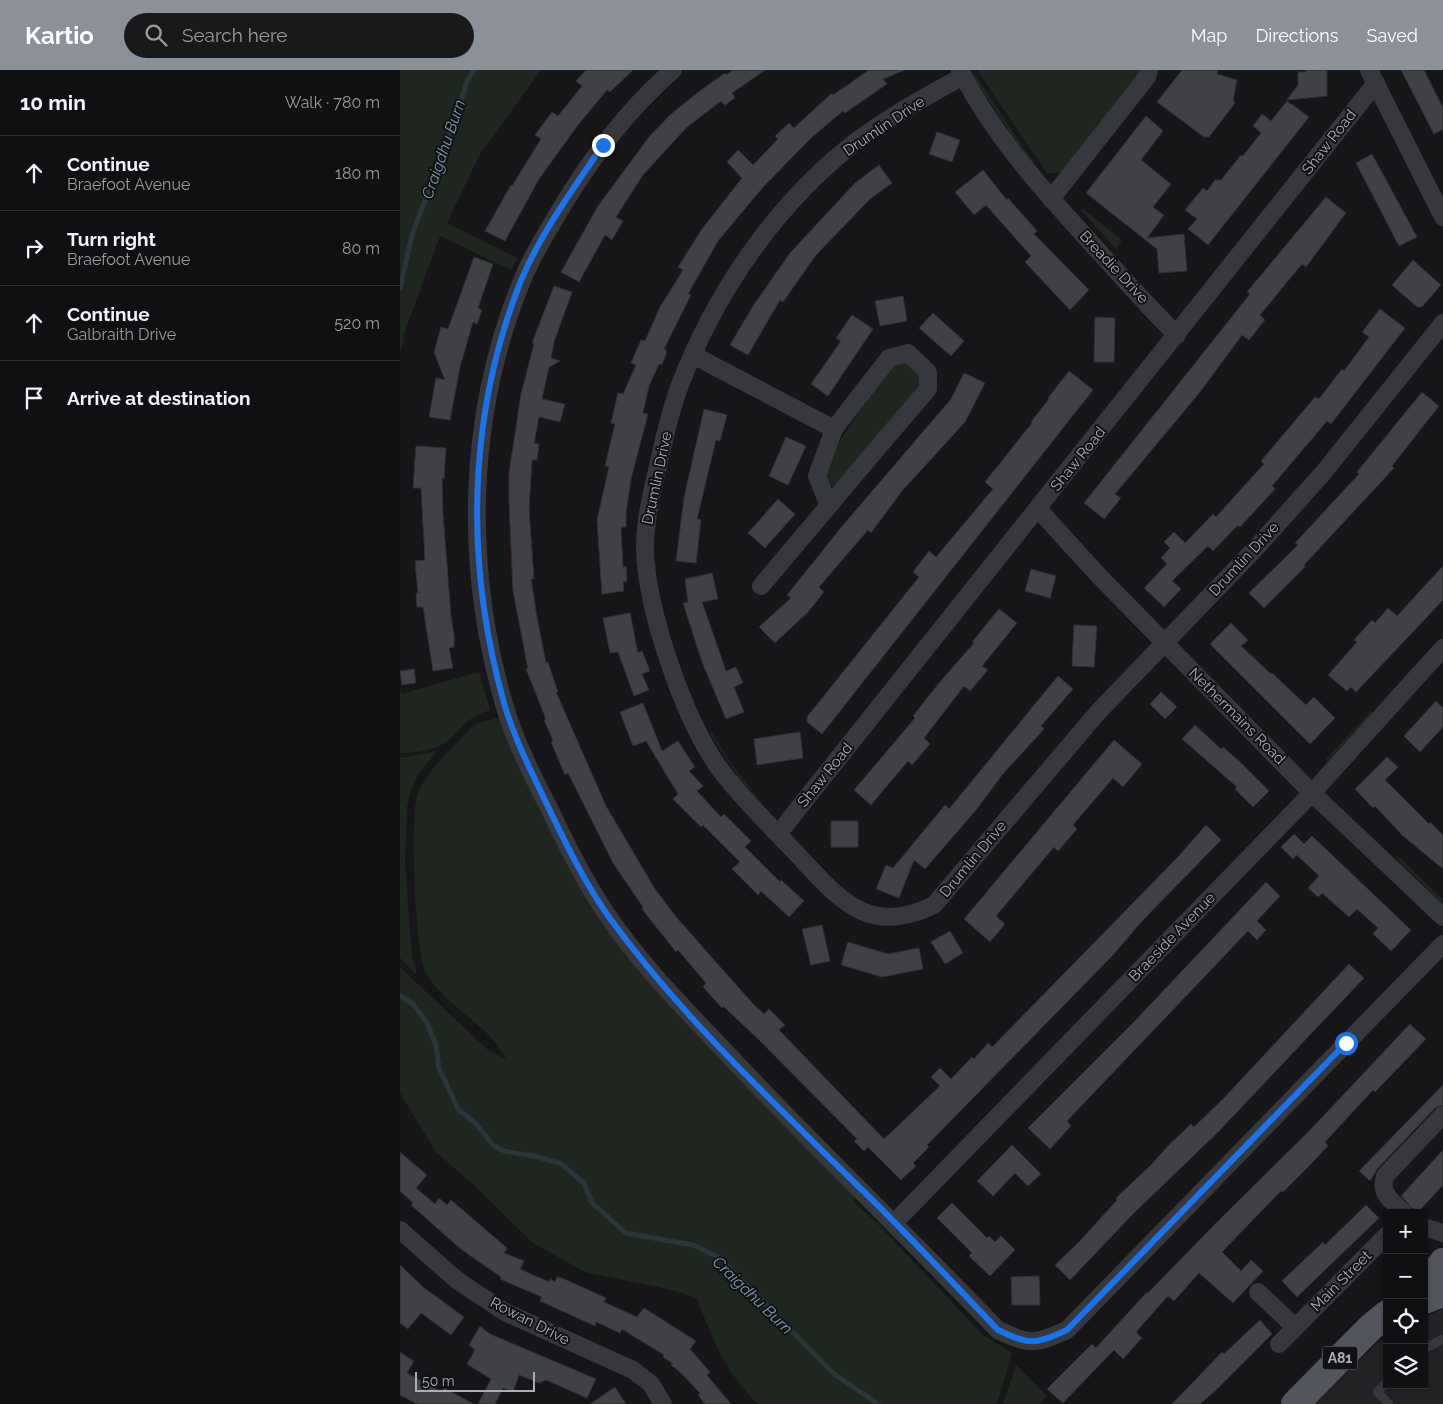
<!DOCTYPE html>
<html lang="en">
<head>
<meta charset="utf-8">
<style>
  :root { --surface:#101012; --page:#19191b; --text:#f1f3f6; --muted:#9c9d9f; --line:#303032; --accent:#8c9099 }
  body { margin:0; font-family:Raleway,sans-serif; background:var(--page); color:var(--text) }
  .controls { position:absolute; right:15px; bottom:15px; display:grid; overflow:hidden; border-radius:0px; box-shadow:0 1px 4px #0004 }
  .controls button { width:45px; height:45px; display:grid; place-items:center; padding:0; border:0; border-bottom:1px solid var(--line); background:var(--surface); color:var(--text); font:25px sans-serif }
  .scale { position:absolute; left:15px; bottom:12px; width:120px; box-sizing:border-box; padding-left:5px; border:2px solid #a8adb8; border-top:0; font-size:14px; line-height:18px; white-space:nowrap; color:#a8adb8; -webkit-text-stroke:4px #111113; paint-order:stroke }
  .stop { position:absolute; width:15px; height:15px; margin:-11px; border:4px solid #1a73e8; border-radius:50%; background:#fff }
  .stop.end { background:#1a73e8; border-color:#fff; box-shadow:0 1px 5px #0008 }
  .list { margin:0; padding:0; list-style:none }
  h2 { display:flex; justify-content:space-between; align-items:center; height:65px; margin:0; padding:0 20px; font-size:21px }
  h2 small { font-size:16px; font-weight:400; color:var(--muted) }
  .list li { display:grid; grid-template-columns:32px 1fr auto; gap:15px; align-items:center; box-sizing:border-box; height:75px; padding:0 20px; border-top:1px solid var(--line) }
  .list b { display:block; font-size:19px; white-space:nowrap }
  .list p { margin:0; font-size:16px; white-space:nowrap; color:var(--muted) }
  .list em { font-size:16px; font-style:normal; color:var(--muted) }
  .icon { flex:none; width:28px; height:28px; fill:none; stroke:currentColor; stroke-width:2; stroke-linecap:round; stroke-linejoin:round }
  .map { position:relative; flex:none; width:1043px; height:1334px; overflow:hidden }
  header { display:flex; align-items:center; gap:30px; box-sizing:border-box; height:70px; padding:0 25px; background:var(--accent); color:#fff }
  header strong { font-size:24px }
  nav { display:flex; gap:28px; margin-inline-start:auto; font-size:18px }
  .search { width:350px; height:45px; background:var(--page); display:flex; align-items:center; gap:12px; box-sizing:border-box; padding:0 18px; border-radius:28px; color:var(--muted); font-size:19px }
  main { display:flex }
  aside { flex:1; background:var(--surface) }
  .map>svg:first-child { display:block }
  .built { fill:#222225 }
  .green { fill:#1e261f }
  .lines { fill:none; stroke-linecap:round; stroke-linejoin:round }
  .stream { stroke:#2c353c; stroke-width:5 }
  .building { fill:#404145; stroke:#303034 }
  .lane { stroke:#37383d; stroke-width:9 }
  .street { stroke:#37383d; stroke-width:18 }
  .primary { stroke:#53555c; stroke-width:28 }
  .route { stroke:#1a73e8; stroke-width:6 }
  .labels { text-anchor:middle; stroke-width:4; stroke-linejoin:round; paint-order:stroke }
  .shield { fill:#111113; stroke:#7b7e86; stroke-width:1 }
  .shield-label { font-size:14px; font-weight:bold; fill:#a8adb8 }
  .street-label { font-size:15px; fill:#a8adb8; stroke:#111113 }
  .water-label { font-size:16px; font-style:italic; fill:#7f9bb3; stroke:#111113 }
</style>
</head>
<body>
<header>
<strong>Kartio</strong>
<div class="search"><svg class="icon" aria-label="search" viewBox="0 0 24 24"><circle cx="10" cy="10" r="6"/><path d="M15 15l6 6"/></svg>Search here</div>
<nav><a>Map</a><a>Directions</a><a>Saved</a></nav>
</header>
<main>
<aside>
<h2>10 min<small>Walk · 780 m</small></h2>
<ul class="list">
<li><svg class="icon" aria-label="ahead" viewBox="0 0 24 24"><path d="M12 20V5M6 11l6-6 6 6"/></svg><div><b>Continue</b><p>Braefoot Avenue</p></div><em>180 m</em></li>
<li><svg class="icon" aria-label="right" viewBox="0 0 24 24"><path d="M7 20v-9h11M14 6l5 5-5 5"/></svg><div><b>Turn right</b><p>Braefoot Avenue</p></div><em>80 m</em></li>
<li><svg class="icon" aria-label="ahead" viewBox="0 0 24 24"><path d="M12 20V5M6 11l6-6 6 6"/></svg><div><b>Continue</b><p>Galbraith Drive</p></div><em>520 m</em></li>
<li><svg class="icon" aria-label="arrive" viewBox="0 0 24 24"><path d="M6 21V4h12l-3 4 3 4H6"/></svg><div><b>Arrive at destination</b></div></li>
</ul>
</aside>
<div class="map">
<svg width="1043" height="1334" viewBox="0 0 1043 1334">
  <rect width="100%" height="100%" fill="#161618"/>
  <path class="built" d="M1043 1239V1334H915L978 1272 987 1267V1315H1024V1247Z"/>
  <g class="green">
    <path d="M0 0H141L80 84 47 153 117 188 111 200 40 166 5 261 0 286Z"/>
    <path d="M572 0 640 102 636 101 573 7Z"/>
    <path d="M577 0H743L664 103H647Z"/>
    <path d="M682 138 722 170 716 179 681 140Z"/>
    <path d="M512 289 523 313 437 416 427 415 425 400 434 380 492 293Z"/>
    <path d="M79 602 90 640C63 649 65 657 46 672 35 681 13 683 0 683V618L1 624Z"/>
    <path d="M971 641 973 643 928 691 926 689Z"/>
    <path d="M102 647 198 843 615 1275 614 1277 595 1269 587 1262 455 1127 453 1131 478 1154 583 1265 612 1283 597 1334H358C326 1303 312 1269 297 1228L272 1220 185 1202 133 1173 75 1116 36 1082 0 1023V897L88 980 106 989C91 956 44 936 26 903 15 883 9 744 18 723 29 698 52 679 70 659L78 653Z"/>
    <path d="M312 662 329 691 365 737 338 707 310 664Z"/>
    <path d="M37 681 19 703 10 723 7 738 5 793 12 887 17 902 15 903 0 888V688Z"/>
    <path d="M998 786 1043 830V834L996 788Z"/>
    <path d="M616 1295 647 1326 640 1334H603Z"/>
  </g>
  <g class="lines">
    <g class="stream">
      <path d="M0 218 12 165 31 114 44 89 47 69 57 48 66 13 74 0"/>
      <path d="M0 926 13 934 27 953 36 975 39 998 58 1039 75 1053 93 1075 104 1081 134 1086 160 1093 184 1113 192 1133 226 1163 293 1175 320 1188 434 1304 478 1334"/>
    </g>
  </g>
  <g class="building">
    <path d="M186 0H233L210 22 207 20 178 55 139 109 105 171 85 161 111 115 112 116 141 69 135 65 152 42 158 46 182 16 176 11Z"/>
    <path d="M333 0H365L332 23 335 28 325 35 321 31 286 58 243 105 216 147 223 151 212 170 205 165 179 212 161 202 198 136 249 67 270 45 297 23 325 3 326 5Z"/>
    <path d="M469 0H505L483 9 487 14 445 43 443 41 412 67 364 116 318 171 288 224 291 225 264 279 267 281 262 295 259 294 249 316 243 343 248 344 231 409 226 443V457H221L223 497 226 496 227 511 223 512 224 521 202 524 197 450 209 397 205 396 215 354 211 353 218 323 223 324 236 295 231 293 241 270 245 271 260 237 283 200 278 197 302 159 342 108 327 92 338 80 353 95 378 69 375 66 389 53 394 58 432 23 433 25Z"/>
    <path d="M782 0H818L817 4 837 10 833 31 835 33 809 67H804L757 32Z"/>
    <path d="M906 0H927V26L887 30 898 15V2H906Z"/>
    <path d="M1001 0H1024L1043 38V59L1034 64Z"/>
    <path d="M887 31 909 47 808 175 788 159 797 149 785 140 803 118 807 121 815 110H821L841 85 843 86 861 63 853 56 862 44 871 51Z"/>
    <path d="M746 46 763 61 741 90 771 114 753 137 764 145 747 168 784 164 787 201 759 203 757 179 686 123Z"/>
    <path d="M537 62 560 70 552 92 529 84Z"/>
    <path d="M972 84 1017 167 999 176 956 93Z"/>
    <path d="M479 95 492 113 470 129 416 185 383 232 380 230 348 285 330 275 353 236 390 183 455 113Z"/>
    <path d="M583 100 607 130 608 128 637 161 634 164 689 220 670 240 625 192 631 186 586 135 574 145 555 122Z"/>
    <path d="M926 127 946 143 906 197 902 194 860 245 865 250 849 270 842 265 800 322 715 424 721 428 704 449 684 433 850 224 847 222Z"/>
    <path d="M74 187 93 194 78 238 82 240 77 254 73 252 60 297 50 350 29 347 36 308 45 310 34 282 41 257 48 259Z"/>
    <path d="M1013 190 1041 215 1022 237H1017L992 215Z"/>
    <path d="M154 216 172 222 154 272 151 288 160 291 149 297 142 329 165 334 160 352 139 347 134 373 139 374 137 390H132L129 439 134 509H131L137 547 146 593 148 592 158 622H156L206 736 255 819 277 848 354 935 364 944 369 939 385 955 379 960 484 1069 540 1016 531 1007 540 998 551 1009 572 987 574 989 588 973 592 977 777 788 806 755 821 770 743 850 713 885 527 1075 529 1077 513 1093 516 1096 501 1110 468 1077 464 1081 454 1071 457 1069 358 969 323 936 322 938 303 917 306 913 278 880 276 882 242 839 243 837 213 793 168 703 165 705 151 672 153 670 144 650 146 649 126 599H128L113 521 109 432V403L121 324 134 274 132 273Z"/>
    <path d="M503 226 507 251 480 256 475 231Z"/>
    <path d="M980 239 1005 258 985 284 931 354 927 351 872 416 875 419 840 457 838 455 813 481 808 476 772 511 781 519 764 537 744 518 767 494 761 488 770 478 764 472 774 462 785 473 813 444 816 447 864 394 861 391 915 327 919 329 942 299 944 301 969 267 962 262Z"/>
    <path d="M533 243 564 271 551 286 519 258Z"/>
    <path d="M452 245 473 259 428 326 411 314 441 271 436 268Z"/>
    <path d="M695 247 715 248 714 292H694Z"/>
    <path d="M669 301 693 320 422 664 407 652V647L519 507 513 502 529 481 536 487 593 419 585 412 632 353 631 352 649 329 648 328Z"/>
    <path d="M564 303 585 313 565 352 502 421 471 463 468 460 419 517 424 522 408 542 375 573 359 557 391 528 387 525 444 454 551 329Z"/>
    <path d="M1022 322 1039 336 992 396 994 398 904 495 905 497 864 538 849 523 898 475 895 473 959 404 957 402Z"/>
    <path d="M304 339 327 345 320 371 316 370 297 449 301 450 296 493 276 491 284 428Z"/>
    <path d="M386 367 406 376 388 415 369 406Z"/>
    <path d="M16 376 46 378 44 409 42 408 43 444 51 546 55 571H54V577L49 578 53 598 33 601 23 537H17L16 523H18L15 491 25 490 21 418H13Z"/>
    <path d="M378 429 395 444 365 478 348 463Z"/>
    <path d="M1043 496V530L956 622 951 617 947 621 928 605 957 572 954 570 972 550 975 553 988 538 997 546Z"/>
    <path d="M631 499 656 506 650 528 625 521Z"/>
    <path d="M312 503 318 529 302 532 326 601 336 597 343 613 334 617 344 642 326 649 302 592 283 533 288 532 285 509Z"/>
    <path d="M599 539 617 553 582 596 588 600 570 621 564 616 524 668 530 674 512 695 508 691 471 735 454 720 515 648 513 646 539 613 574 573 572 572Z"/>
    <path d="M230 543 238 583 242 581 250 601 242 604 249 620 234 626 218 582 210 583 203 548Z"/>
    <path d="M831 553 848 570 841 576 871 604 872 603 906 635 914 627 935 648 910 674 810 574Z"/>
    <path d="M674 555 697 556 694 597 672 596Z"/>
    <path d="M14 599 16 613 2 615 0 601Z"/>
    <path d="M658 606 673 619 641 656 644 659 602 705 576 740 525 799 514 790 499 828 476 819 486 795 493 798 545 735 549 739Z"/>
    <path d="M761 622 777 637 765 649 750 634Z"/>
    <path d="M1036 631 1043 638V657L1020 682 1004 666Z"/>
    <path d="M243 633 262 681 278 671 295 697 289 701 303 716 297 721 321 747 324 744 351 771 345 777 380 812 381 810 404 831 389 847 361 821 358 825 332 799 340 792 303 755 301 757 273 729 278 724 246 671 233 676 220 642Z"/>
    <path d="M795 655 821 679 823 677 840 692 869 721 853 737 835 719 837 717 782 669Z"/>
    <path d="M400 662 403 688 357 695 354 669Z"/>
    <path d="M714 670 742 694 723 717 713 708 673 755 677 759 658 781 654 777 596 846 605 854 590 872 564 849Z"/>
    <path d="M987 687 998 697 985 710 1029 754 1030 752 1043 765V799L1002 765 975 736 973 738 955 719Z"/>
    <rect x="431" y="751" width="27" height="26"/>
    <path d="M894 764 904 774 912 766 1011 860 991 881 973 864 978 858 957 839 949 847 922 823 918 827 908 818 919 806 897 785 893 789 881 777Z"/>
    <path d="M866 812 880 826 857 851 866 860 857 870 848 861 667 1051 671 1056 650 1079 628 1058 733 953Z"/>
    <path d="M422 855 430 891 411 895 402 859Z"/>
    <path d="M550 861 563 883 545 894 531 872Z"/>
    <path d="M448 872 488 884 519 878 523 899 482 907 441 895Z"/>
    <path d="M949 894 964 908 819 1061 733 1144 670 1210 655 1195 679 1172 717 1130 716 1128 750 1096 768 1076 791 1054 794 1057 822 1030Z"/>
    <path d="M1010 954 1026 969 975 1022 973 1020 925 1072 928 1076 910 1095 883 1122 881 1121 822 1182 841 1201 851 1190 863 1201 833 1233 799 1203 774 1231 768 1226 736 1262 742 1268 723 1289 714 1280 663 1333 647 1319 692 1274 696 1278 747 1222 748 1223 813 1156 911 1059Z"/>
    <path d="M1043 1015V1035L1035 1038 977 1099 970 1111 959 1101Z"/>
    <path d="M612 1075 641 1104 628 1116 615 1103 593 1126 577 1111Z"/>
    <path d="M1043 1080V1115L1017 1143 1001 1126Z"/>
    <path d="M0 1082 27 1105 16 1118 35 1134 39 1128 47 1135 51 1130 107 1178 104 1183 124 1191 120 1199 149 1212 150 1209 155 1212 157 1207 162 1208 206 1228 204 1232 237 1247 244 1238 296 1271 290 1279 310 1302 307 1305 331 1334H305L298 1325 300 1323 280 1302 271 1295 273 1294 263 1287 264 1285 222 1259 220 1263 196 1252 195 1256 140 1231 142 1227 100 1209 101 1207 62 1180 11 1135 13 1133 0 1121Z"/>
    <path d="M552 1133 587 1168 589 1166 595 1172 601 1166 615 1180 590 1206 569 1186 572 1183 537 1148Z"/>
    <path d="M966 1135 979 1148 897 1227 882 1211 923 1172 925 1175Z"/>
    <path d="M0 1195 23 1217 64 1247 51 1265 21 1243 8 1259 0 1253Z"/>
    <path d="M639 1206 640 1235H612L611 1207Z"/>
    <path d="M860 1250 872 1264 816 1320 800 1334H772L822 1282 824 1284Z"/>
    <path d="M80 1256 90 1264 196 1309 187 1328 146 1310 139 1313 119 1305 113 1322 103 1318 95 1334H78L91 1309 67 1294 75 1280 69 1275Z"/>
    <path d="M0 1282 14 1291 7 1303 42 1322 44 1318 74 1334H17L0 1325Z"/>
    <path d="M215 1317 226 1334H190Z"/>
  </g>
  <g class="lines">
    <g class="lane">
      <path d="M1024 1279 1043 1269"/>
      <path d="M987 1312 977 1322 989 1334"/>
    </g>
    <g class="street">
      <path d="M273 0C227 40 191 88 160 140 146 164 131 187 121 213 67 347 64 496 104 634 115 672 134 709 152 744 168 778 185 812 206 843 242 897 290 944 334 991 420 1082 511 1169 598 1260 630 1275 634 1275 667 1260L1043 874"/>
      <path d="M560 0C595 69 649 127 701 184 726 211 750 239 777 265"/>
      <path d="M969 0 1043 147"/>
      <path d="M563 6C528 26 491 45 458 70 377 132 316 221 280 315 270 341 264 369 258 396 252 423 245 450 245 478 246 539 284 649 319 698 341 728 369 754 394 781 438 827 466 868 534 835L699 641 855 479 923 403 1043 253"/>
      <path d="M651 129 747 7 749 0"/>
      <path d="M293 285 434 359"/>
      <path d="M638 439 700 507 912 723 1043 847"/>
      <path d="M361 516C417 450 472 384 528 319V302L508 283 489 288 434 359 417 406 429 436"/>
      <path d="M378 764 976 13"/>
      <path d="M1004 1143C992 1131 979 1124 985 1106L1043 1045"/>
      <path d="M495 1152 912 723 1043 578"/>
      <path d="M1024 1157 1043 1163"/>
      <path d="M0 1160 58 1211 105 1242 233 1300 251 1314 263 1334"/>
      <path d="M858 1222 895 1257"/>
      <path d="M879 1274 987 1165"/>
    </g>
    <g class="primary">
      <path d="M1024 1209 1036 1201 1043 1192"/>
      <path d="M1024 1230 1043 1223"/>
      <path d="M895 1334 971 1257 987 1244"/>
    </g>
  </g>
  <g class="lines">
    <path class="route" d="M203 75C173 119 140 164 120 213 67 348 65 494 104 633 115 671 134 707 151 743 168 778 186 815 209 847 280 945 370 1029 456 1114 505 1161 551 1211 598 1260 630 1275 634 1275 667 1260L946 973"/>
  </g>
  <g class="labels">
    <rect class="shield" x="922.5" y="1276.5" width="35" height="23" rx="4"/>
    <g class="shield-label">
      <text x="940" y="1293">A81</text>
    </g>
    <g class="street-label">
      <text transform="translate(484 56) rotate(-34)" y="5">Drumlin Drive</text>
      <text transform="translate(929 72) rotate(-52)" y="5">Shaw Road</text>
      <text transform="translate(714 197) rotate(47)" y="5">Breadie Drive</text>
      <text transform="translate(678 389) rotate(-51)" y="5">Shaw Road</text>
      <text transform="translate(257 408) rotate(-78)" y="5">Drumlin Drive</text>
      <text transform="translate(844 489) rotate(-47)" y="5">Drumlin Drive</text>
      <text transform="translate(837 646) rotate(45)" y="5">Nethermains Road</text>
      <text transform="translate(425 705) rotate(-51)" y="5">Shaw Road</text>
      <text transform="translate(573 789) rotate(-50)" y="5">Drumlin Drive</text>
      <text transform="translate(772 867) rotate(-46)" y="5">Braeside Avenue</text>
      <text transform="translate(941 1211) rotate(-45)" y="5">Main Street</text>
      <text transform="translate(130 1251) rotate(27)" y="5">Rowan Drive</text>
    </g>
    <g class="water-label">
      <text transform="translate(43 79) rotate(-71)" y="6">Craigdhu Burn</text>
      <text transform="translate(353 1225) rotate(44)" y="6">Craigdhu Burn</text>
    </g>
  </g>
</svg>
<div class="controls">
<button>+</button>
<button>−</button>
<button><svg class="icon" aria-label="locate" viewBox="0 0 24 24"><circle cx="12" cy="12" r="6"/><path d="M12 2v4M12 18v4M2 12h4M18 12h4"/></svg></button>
<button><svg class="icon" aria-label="layers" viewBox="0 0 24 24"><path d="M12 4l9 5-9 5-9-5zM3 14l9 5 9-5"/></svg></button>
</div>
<div class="scale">50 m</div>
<div class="stop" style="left:946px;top:973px"></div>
<div class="stop end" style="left:203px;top:75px"></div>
</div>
</main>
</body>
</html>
